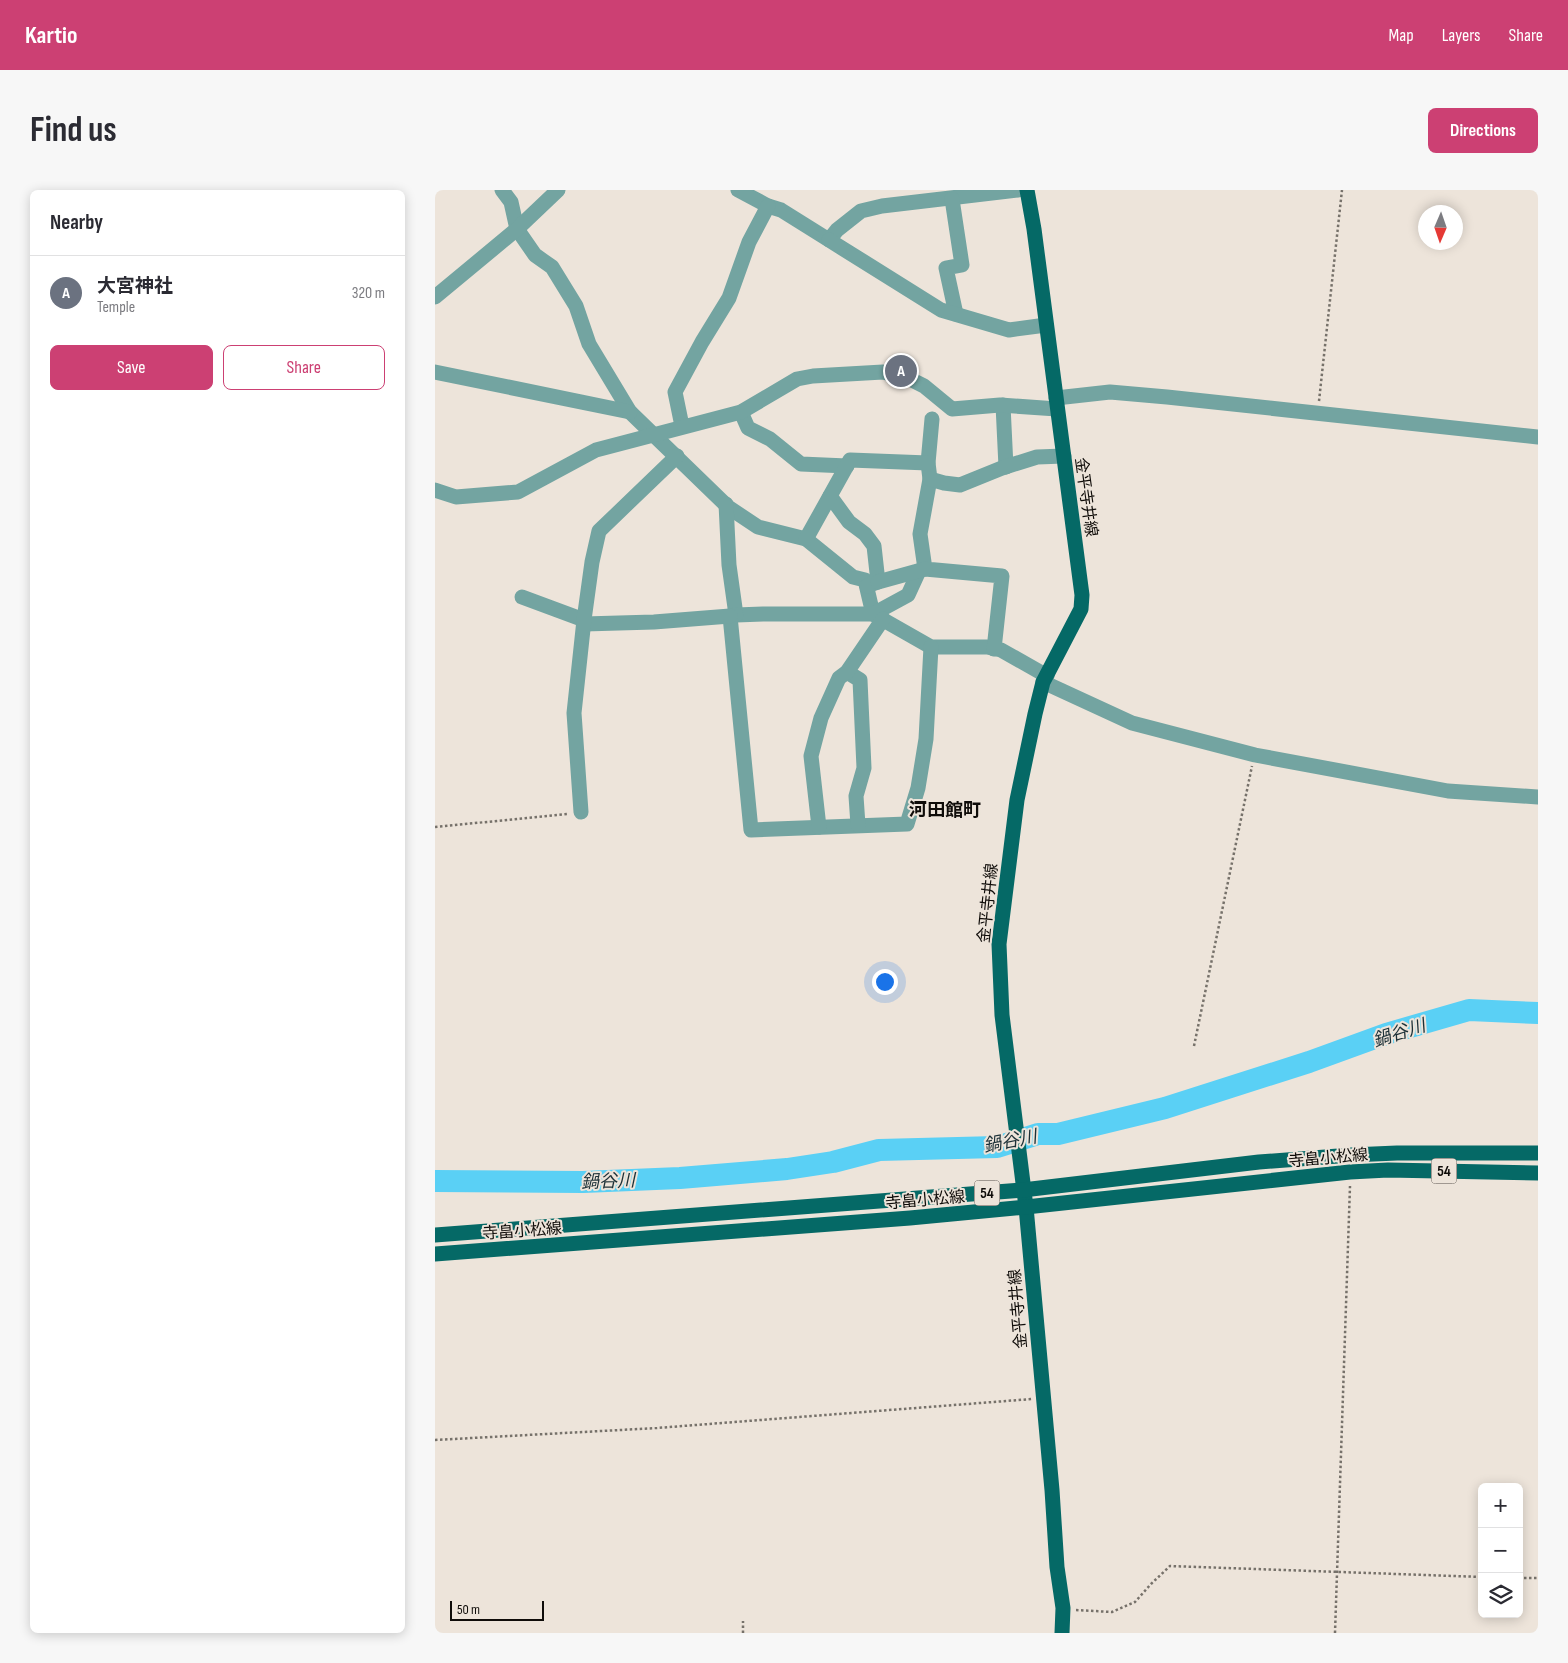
<!DOCTYPE html>
<html lang="en">
<head>
<meta charset="utf-8">
<style>
  :root { --surface:#fff; --page:#f7f7f7; --text:#2b2b33; --muted:#7c7c81; --line:#e1e1e2; --accent:#cc4073 }
  body { margin:0; font-family:"Sofia Sans Condensed","Noto Sans JP",sans-serif; background:var(--page); color:var(--text) }
  .controls { position:absolute; right:15px; bottom:15px; display:grid; overflow:hidden; border-radius:8px; box-shadow:0 2px 12px #0003 }
  .controls button { width:45px; height:45px; display:grid; place-items:center; padding:0; border:0; border-bottom:1px solid var(--line); background:var(--surface); color:var(--text); font:25px sans-serif }
  .compass { position:absolute; left:983px; top:15px; width:45px; height:45px; border-radius:50%; background:var(--surface); box-shadow:0 2px 12px #0003; rotate:182deg }
  .scale { position:absolute; left:15px; bottom:12px; width:94px; box-sizing:border-box; padding-left:5px; border:2px solid #0f0c09; border-top:0; font-size:14px; line-height:18px; white-space:nowrap; color:#0f0c09; -webkit-text-stroke:4px #ede4da; paint-order:stroke }
  .you { position:absolute; left:449px; top:791px; width:18px; height:18px; margin:-12px; border:4px solid #fff; border-radius:50%; background:#1a73e8; box-shadow:0 0 0 8px #1a73e833 }
  .badge { display:grid; place-items:center; width:32px; height:32px; border-radius:50%; background:var(--accent); color:#fff; font-size:16px; font-weight:700 }
  .pin { position:absolute; translate:-50% -50%; border:2px solid #fff; box-shadow:0 1px 5px #0006 }
  .list { margin:0; padding:0; list-style:none }
  h2 { display:flex; justify-content:space-between; align-items:center; height:65px; margin:0; padding:0 20px; font-size:21px }
  h2 small { font-size:16px; font-weight:400; color:var(--muted) }
  .list li { display:grid; grid-template-columns:32px 1fr auto; gap:15px; align-items:center; box-sizing:border-box; height:75px; padding:0 20px; border-top:1px solid var(--line) }
  .list b { display:block; font-size:19px; white-space:nowrap }
  .list p { margin:0; font-size:16px; white-space:nowrap; color:var(--muted) }
  .list em { font-size:16px; font-style:normal; color:var(--muted) }
  .actions { display:flex; gap:10px; padding:15px 20px }
  .actions a { flex:1; padding:11px 0; border:1px solid var(--accent); border-radius:8px; text-align:center; font-size:18px; color:var(--accent) }
  .actions .main { background:var(--accent); color:#fff }
  .icon { flex:none; width:28px; height:28px; fill:none; stroke:currentColor; stroke-width:2; stroke-linecap:round; stroke-linejoin:round }
  .map { position:relative; flex:none; width:1103px; height:1443px; overflow:hidden; border-radius:8px }
  header { display:flex; align-items:center; gap:30px; box-sizing:border-box; height:70px; padding:0 25px; background:var(--accent); color:#fff }
  header strong { font-size:24px }
  nav { display:flex; gap:28px; margin-inline-start:auto; font-size:18px }
  .intro { display:flex; align-items:center; justify-content:space-between; box-sizing:border-box; height:120px; padding:0 30px }
  h1 { margin:0; font-size:35px }
  .button { padding:12px 22px; border-radius:8px; background:var(--accent); color:#fff; font-size:18px; font-weight:700 }
  main { display:flex; gap:30px; padding:0 30px }
  aside { flex:1; background:var(--surface); border-radius:8px; box-shadow:0 2px 12px #0003 }
  .map>svg:first-child { display:block }
  .lines { fill:none; stroke-linecap:round; stroke-linejoin:round }
  .river { stroke:#5ad0f5; stroke-width:22 }
  .path { stroke:#76716a; stroke-width:2.5; stroke-dasharray:2.5 2.5; stroke-linecap:butt }
  .minor { stroke:#73a4a1; stroke-width:15 }
  .major { stroke:#056966; stroke-width:15 }
  .labels { text-anchor:middle; stroke-width:4; stroke-linejoin:round; paint-order:stroke }
  .shield { fill:#ede4da; stroke:#524d48; stroke-width:1 }
  .shield-label { font-size:15px; font-weight:bold; fill:#0f0c09 }
  .street-label { font-size:16px; fill:#0f0c09; stroke:#ede4da }
  .neighbourhood-label { font-size:18px; font-weight:bold; fill:#0f0c09; stroke:#ede4da }
  .water-label { font-size:18px; font-style:italic; fill:#1c3037; stroke:#ede4da }
</style>
</head>
<body>
<header>
<strong>Kartio</strong>
<nav><a>Map</a><a>Layers</a><a>Share</a></nav>
</header>
<div class="intro"><h1>Find us</h1><a class="button">Directions</a></div>
<main>
<aside>
<h2>Nearby<small></small></h2>
<ul class="list">
<li><span class="badge" style="background:#6b7280">A</span><div><b>大宮神社</b><p>Temple</p></div><em>320 m</em></li>
</ul>
<div class="actions"><a class="main">Save</a><a>Share</a></div>
</aside>
<div class="map">
<svg width="1103" height="1443" viewBox="0 0 1103 1443">
  <rect width="100%" height="100%" fill="#ede4da"/>
  <g class="lines">
    <path class="river" d="M0 991 148 992 245 988 352 979 398 972 444 960 562 957 603 944H623L730 918 874 872 951 844 1034 820 1103 823"/>
    <g class="path">
      <path d="M884 211 907 0"/>
      <path d="M0 637 133 624"/>
      <path d="M759 856 817 576"/>
      <path d="M0 1250 222 1238 597 1209"/>
      <path d="M1084 1388H1103"/>
      <path d="M641 1420 677 1422 700 1412 716 1394 735 1376 1047 1387"/>
      <path d="M308 1443V1431"/>
      <path d="M900 1443 915 996"/>
    </g>
    <g class="minor">
      <path d="M67 0 76 12 82 39 100 65 117 77 141 116 154 154 195 222 293 317 323 337 371 349 418 387 430 390 438 424 496 457H552L566 460 612 486"/>
      <path d="M303 0 333 16 346 20 394 50 402 40 426 21 447 16 583 0"/>
      <path d="M517 9 527 75 511 78 521 124"/>
      <path d="M394 50 506 120 574 140 611 135"/>
      <path d="M0 107 82 39 123 0"/>
      <path d="M0 182 195 222"/>
      <path d="M621 208 675 202 732 207 1103 247"/>
      <path d="M568 215 571 277"/>
      <path d="M306 222 313 238 335 249 366 274 412 276"/>
      <path d="M497 229 493 273 495 289 485 344 490 379 567 386 559 459"/>
      <path d="M247 236 240 202 267 152 294 108 314 52 333 16"/>
      <path d="M495 289 509 293 525 295 567 278 602 267 629 266"/>
      <path d="M0 300 21 307 83 302 161 260 306 222 362 189 378 186 448 182 475 189 489 196 517 219 565 215 622 219"/>
      <path d="M395 306 414 332 430 344 439 356 443 392 432 396"/>
      <path d="M291 314 294 375 301 425 328 424H438L473 405 484 381"/>
      <path d="M371 349 415 270 493 273"/>
      <path d="M443 392 490 379"/>
      <path d="M87 407 149 430"/>
      <path d="M301 425 295 426 316 640 472 634 483 598 491 549 496 457"/>
      <path d="M149 434 219 432 295 426"/>
      <path d="M412 482 425 490 429 578 421 606 423 635"/>
      <path d="M608 492 697 533 820 565 1013 601 1103 607"/>
      <path d="M146 622 139 523 149 430 157 372 164 341 242 266"/>
      <path d="M384 637 376 566 386 528 404 488 412 482 448 429"/>
    </g>
    <g class="major">
      <path d="M592 0 599 39 647 405 646 419 608 492 600 524 582 610 564 754 567 825 591 1017 617 1300 622 1377 628 1418 627 1443"/>
      <path d="M0 1045 588 1000 824 972 916 965 962 963H1103"/>
      <path d="M0 1064 475 1028 591 1017 915 982 953 980 1103 983"/>
    </g>
  </g>
  <g class="labels">
    <g class="shield">
      <rect x="996.5" y="968.5" width="25" height="25" rx="4"/>
      <rect x="539.5" y="990.5" width="25" height="25" rx="4"/>
    </g>
    <g class="shield-label">
      <text x="1009" y="986">54</text>
      <text x="552" y="1008">54</text>
    </g>
    <g class="street-label">
      <text transform="translate(652 307) rotate(82)" y="6">金平寺井線</text>
      <text transform="translate(552 713) rotate(-84)" y="6">金平寺井線</text>
      <text transform="translate(893 967) rotate(-5)" y="6">寺畠小松線</text>
      <text transform="translate(490 1009) rotate(-5)" y="6">寺畠小松線</text>
      <text transform="translate(87 1040) rotate(-4)" y="6">寺畠小松線</text>
      <text transform="translate(582 1119) rotate(-95)" y="6">金平寺井線</text>
    </g>
    <g class="neighbourhood-label">
      <text x="510" y="626">河田館町</text>
    </g>
    <g class="water-label">
      <text transform="translate(964 843) rotate(-18)" y="6">鍋谷川</text>
      <text transform="translate(575 951) rotate(-11)" y="6">鍋谷川</text>
      <text transform="translate(173 991) rotate(-2)" y="6">鍋谷川</text>
    </g>
  </g>
</svg>
<div class="controls">
<button>+</button>
<button>−</button>
<button><svg class="icon" aria-label="layers" viewBox="0 0 24 24"><path d="M12 4l9 5-9 5-9-5zM3 14l9 5 9-5"/></svg></button>
</div>
<svg class="compass" viewBox="-18 -18 36 36"><path d="M0-13l5 13h-10z" fill="#e53935"/><path d="M0 13l5-13h-10z" fill="#7c7c81"/></svg>
<div class="scale">50 m</div>
<div class="you"></div>
<div class="pin badge" style="left:466px;top:181px;background:#6b7280">A</div>
</div>
</main>
</body>
</html>
